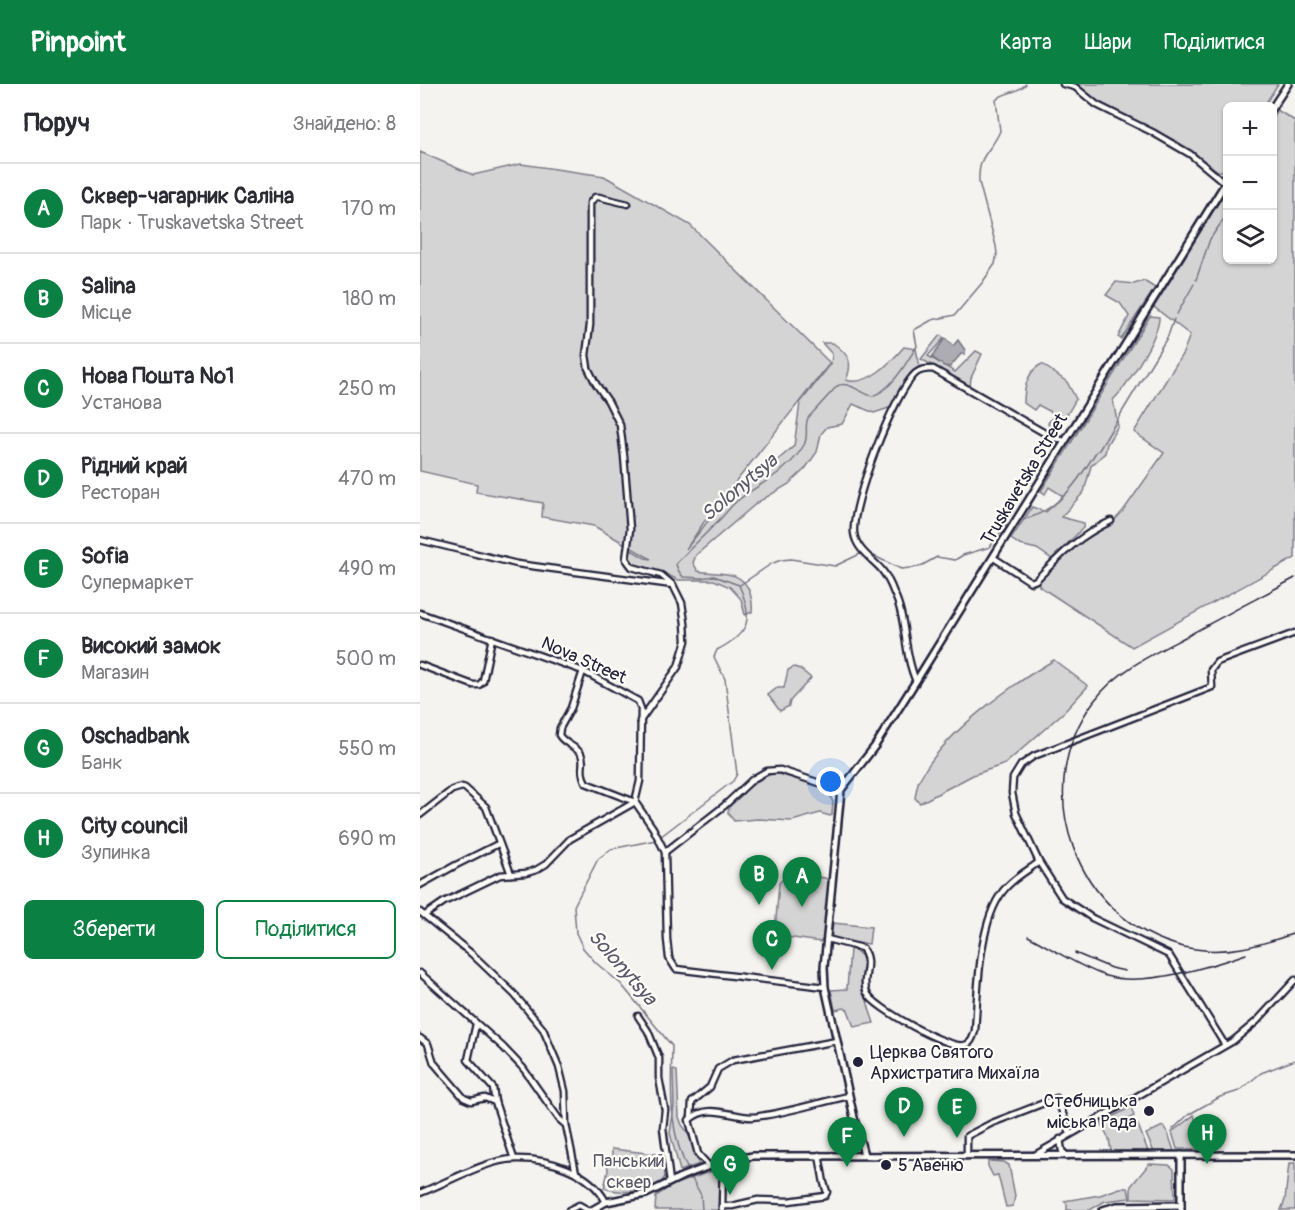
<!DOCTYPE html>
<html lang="uk">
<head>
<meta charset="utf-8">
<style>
  :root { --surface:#fff; --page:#f7f7f7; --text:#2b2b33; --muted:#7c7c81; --line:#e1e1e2; --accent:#0b8043 }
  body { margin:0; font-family:Pangolin,sans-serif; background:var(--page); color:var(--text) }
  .controls { position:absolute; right:18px; top:18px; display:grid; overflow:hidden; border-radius:9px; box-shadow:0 2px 4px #0004 }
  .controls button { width:54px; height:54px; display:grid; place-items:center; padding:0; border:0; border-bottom:2px solid var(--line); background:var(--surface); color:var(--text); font:30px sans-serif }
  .you { position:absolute; left:411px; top:698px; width:21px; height:21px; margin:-15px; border:4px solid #fff; border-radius:50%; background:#1a73e8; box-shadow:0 0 0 9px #1a73e833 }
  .badge { display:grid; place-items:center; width:39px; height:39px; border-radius:50%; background:var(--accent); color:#fff; font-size:20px; font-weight:700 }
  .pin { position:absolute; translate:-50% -50px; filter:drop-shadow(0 2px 3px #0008) }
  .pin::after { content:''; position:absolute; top:32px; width:21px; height:18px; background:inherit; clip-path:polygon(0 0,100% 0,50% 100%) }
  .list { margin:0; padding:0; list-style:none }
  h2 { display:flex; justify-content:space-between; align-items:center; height:78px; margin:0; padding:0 24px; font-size:26px }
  h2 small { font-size:20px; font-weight:400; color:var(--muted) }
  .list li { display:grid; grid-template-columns:39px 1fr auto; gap:18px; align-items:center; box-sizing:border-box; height:90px; padding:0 24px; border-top:2px solid var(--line) }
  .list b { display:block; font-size:22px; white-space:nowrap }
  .list p { margin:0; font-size:20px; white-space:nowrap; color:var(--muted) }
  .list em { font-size:20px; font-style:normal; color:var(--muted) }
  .actions { display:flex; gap:12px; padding:18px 24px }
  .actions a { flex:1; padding:14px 0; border:2px solid var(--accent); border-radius:9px; text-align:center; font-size:21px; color:var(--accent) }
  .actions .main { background:var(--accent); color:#fff }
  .icon { flex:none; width:33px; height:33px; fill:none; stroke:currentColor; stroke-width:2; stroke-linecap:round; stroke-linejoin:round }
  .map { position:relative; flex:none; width:875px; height:1126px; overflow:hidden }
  header { display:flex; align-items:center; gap:36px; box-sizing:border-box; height:84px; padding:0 30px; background:var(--accent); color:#fff }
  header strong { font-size:28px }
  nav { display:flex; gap:33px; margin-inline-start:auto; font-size:21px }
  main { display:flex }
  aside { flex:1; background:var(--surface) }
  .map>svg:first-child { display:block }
  .green { fill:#d5d4d5; stroke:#7c7b88; stroke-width:1.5 }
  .water { fill:#acacb2; stroke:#757582; stroke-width:1.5 }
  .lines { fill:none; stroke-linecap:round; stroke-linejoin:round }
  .stream { stroke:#757582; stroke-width:1.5 }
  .minor-casing { stroke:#22223b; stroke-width:9 }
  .tertiary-casing { stroke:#22223b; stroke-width:10 }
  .minor { stroke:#fdfcf7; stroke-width:4.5 }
  .tertiary { stroke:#fdfcf7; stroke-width:5 }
  .rail { stroke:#22223b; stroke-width:1.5 }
  .poi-dot { fill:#22223b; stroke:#fdfcf7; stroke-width:2 }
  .labels { text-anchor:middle; stroke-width:4.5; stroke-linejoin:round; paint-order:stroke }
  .street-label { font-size:18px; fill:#22223b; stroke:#fdfcf7 }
  .poi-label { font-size:18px; fill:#22223b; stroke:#fdfcf7; text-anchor:start }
  .park-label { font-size:18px; fill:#585769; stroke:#fdfcf7 }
  .water-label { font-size:20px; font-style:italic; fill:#59596b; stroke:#fdfcf7 }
</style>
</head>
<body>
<header>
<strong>Pinpoint</strong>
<nav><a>Карта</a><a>Шари</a><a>Поділитися</a></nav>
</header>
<main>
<aside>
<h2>Поруч<small>Знайдено: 8</small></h2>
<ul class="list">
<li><span class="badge">A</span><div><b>Сквер-чагарник Саліна</b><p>Парк · Truskavetska Street</p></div><em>170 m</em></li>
<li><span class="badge">B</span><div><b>Salina</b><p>Місце</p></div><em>180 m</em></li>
<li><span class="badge">C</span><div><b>Нова Пошта №1</b><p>Установа</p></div><em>250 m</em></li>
<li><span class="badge">D</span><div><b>Рідний край</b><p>Ресторан</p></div><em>470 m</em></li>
<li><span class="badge">E</span><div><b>Sofia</b><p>Супермаркет</p></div><em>490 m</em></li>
<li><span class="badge">F</span><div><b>Високий замок</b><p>Магазин</p></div><em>500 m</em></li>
<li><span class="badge">G</span><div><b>Oschadbank</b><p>Банк</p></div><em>550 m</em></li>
<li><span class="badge">H</span><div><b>City council</b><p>Зупинка</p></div><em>690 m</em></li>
</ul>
<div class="actions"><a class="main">Зберегти</a><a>Поділитися</a></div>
</aside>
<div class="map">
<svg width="875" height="1126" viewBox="0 0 875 1126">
  <rect width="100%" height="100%" fill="#f4f3ef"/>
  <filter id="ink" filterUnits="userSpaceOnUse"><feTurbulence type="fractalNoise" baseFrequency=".0167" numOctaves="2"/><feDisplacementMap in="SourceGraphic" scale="12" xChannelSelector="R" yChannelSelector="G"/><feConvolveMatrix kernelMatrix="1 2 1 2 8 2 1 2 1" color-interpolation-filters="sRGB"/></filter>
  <g filter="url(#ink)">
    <g class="green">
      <path d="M656 0H858L844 22H808L807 80 803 87H798L759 59 675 16Z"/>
      <path d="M857 26 875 37V474L712 563 619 502V498L654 462 691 440 703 427 744 369 714 348 763 269 770 251 734 223 807 105 808 176H852V33Z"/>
      <path d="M0 68 53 91 101 80 184 92 270 141 410 279 284 438 266 465 288 437 311 413 333 392 353 380 374 362 380 319 411 280 412 270 402 259H413C428 270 434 278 426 296 448 303 471 278 484 263L496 265 500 283 491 291 469 324 454 329 433 320 422 340 407 343 401 350 397 368 385 385 369 400 338 418 276 471 273 479 278 487C297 491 322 484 330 509 332 516 333 521 332 528L325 531 321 515 310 503 294 496H258L242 488 214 480 208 473V464L225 474 231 475 174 442 122 433 123 419 56 408 57 400 0 387Z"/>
      <path d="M724 197 735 204 701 255 698 253 709 232 700 219 686 211 696 198 714 200Z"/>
      <path d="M730 232 739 233C740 251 706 303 693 316L698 342 687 360 685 369 671 382 664 408 641 433 664 439 663 444 632 475 617 465 600 461 591 455 612 423 626 428 643 412 629 403 625 410 621 407Z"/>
      <path d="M520 251 524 254 508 272 535 288 556 267 562 270 551 294 550 303 501 275Z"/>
      <path d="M622 280 647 298 656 315 648 329 633 344 629 343 628 339 635 330 618 321 614 326 604 319C604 303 607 287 622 280Z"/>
      <path d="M634 576 668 602 645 627 585 680 553 691 500 719 495 714C496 708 497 701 499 696 525 648 588 603 634 576Z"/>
      <path d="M374 583 380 585 391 594 370 617 369 622 360 627 348 611 357 604H364L368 586Z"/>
      <path d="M356 689 406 704 413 718 412 731 410 732 400 729 372 737 338 735 314 737 308 729 309 723C323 710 337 692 356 689Z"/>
      <path d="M374 790 405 794 409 797 403 855 400 858 360 852 355 847 359 799 365 793Z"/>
      <path d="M413 839 451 843 449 860 411 856Z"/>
      <path d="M430 865C453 870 442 894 446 911 447 920 451 930 454 939L434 943 428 926 424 924 415 926 411 906 427 905Z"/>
      <path d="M253 986 257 987 259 1033 262 1041 268 1049 279 1080 260 1087 250 1049 254 1022Z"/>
      <path d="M711 1023 714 1032 708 1035 712 1043 718 1041 728 1067H691L689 1055 681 1039Z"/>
      <path d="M774 1031 784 1065H757L752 1048Z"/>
      <path d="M743 1042 748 1049 754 1067 734 1068 726 1050Z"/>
      <path d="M192 1065 244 1071C245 1077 248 1084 246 1090 240 1110 200 1110 184 1104L188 1087 187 1075 192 1074Z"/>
      <path d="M568 1077 584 1078 589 1081 595 1112 593 1122 586 1123 578 1091 573 1092 568 1082Z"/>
      <path d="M869 1079H875V1126H861L865 1116Z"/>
      <path d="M729 1080 749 1081 754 1085 755 1115 711 1114V1102Z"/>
      <path d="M298 1085C301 1099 297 1112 299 1126H235L236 1112 253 1101Z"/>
      <path d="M700 1104H708L710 1114 685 1117 670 1126H647V1120L644 1117 680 1111Z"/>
    </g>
    <path class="water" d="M525 254 533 262 538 256 545 266V270H541L530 283 524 282 512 273Z"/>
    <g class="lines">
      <g class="stream">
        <path d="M776 196 790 155 808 129"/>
        <path d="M757 230 774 200"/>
        <path d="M603 436C639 426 657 399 676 368L679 366 748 252 754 235"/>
        <path d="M448 469 481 485 499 483 517 473 535 476 543 471 570 463 587 439"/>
        <path d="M320 501 351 480 361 476 371 475 415 482 440 470"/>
        <path d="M240 753 313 697 317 690 305 595 294 573 297 566C330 549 334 535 319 501L294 492 281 494 263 493 258 486 256 480C268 466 282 454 295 440 303 433 309 424 317 417 341 398 368 389 384 361 389 352 384 343 388 334L417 302C428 296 440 309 452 312 472 306 486 279 497 262L494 246 512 236 535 231 562 199 575 180 577 170 576 162 559 98C558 69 570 70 580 47L576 16C585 7 597 10 606 0"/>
        <path d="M236 756 191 765 178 775 154 822 156 849 163 864 176 879 201 900 252 962C251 1007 248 1047 269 1088"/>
        <path d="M753 1045 768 1031 780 1024 800 1013 819 1007 841 989 875 976"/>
        <path d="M271 1093 281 1111 282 1126"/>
      </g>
      <defs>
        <g id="minor">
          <path d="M643 0 655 3 677 21 732 48 770 70 805 99"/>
          <path d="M208 120 179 113H175L170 119V241L166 271 168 284 176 300 188 317 200 341 204 372 210 445 206 475 212 483 241 491 253 501 262 519 265 539 266 557 258 583 220 637"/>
          <path d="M0 456 97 480 253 501"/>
          <path d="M574 474 611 498 616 496C643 469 656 454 691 437"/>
          <path d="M0 529 163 587 218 617 221 625 220 697 215 718"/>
          <path d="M0 581 53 601H59L63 597 72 554"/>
          <path d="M163 587 151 624 140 644 139 651C144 660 156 662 161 670 166 679 158 685 166 699L215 718"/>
          <path d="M496 597C483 568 487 535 474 509 471 501 467 492 461 485 451 474 436 465 434 449 431 421 474 308 496 289 501 285 507 285 513 285L628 351 644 357"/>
          <path d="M215 718 233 744 245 768 247 855 249 874 256 885 405 903"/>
          <path d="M0 731 32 706 42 703 45 704 66 723 91 790"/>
          <path d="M245 768 304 722 333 695 347 687 360 686 421 706"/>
          <path d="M0 801 36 781 78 760"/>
          <path d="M0 828 52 870 94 910 123 945 139 983 145 1007 146 1041 156 1089"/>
          <path d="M5 831 24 818 80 791 106 789 116 786 126 780 150 755 215 718"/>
          <path d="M407 855 442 864C454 880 440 895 447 909 454 924 530 966 545 961 552 959 553 953 555 947 558 908 558 839 583 807 592 795 607 787 619 778"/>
          <path d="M0 889 83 963 103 984 139 1035 146 1041"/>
          <path d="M218 932 228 947 239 974V994L245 1026 243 1044 250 1098"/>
          <path d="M56 940 48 976 73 1004 75 1018"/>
          <path d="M0 954 8 960 14 979 44 1014 51 1017 65 1014 75 1018 94 1075"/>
          <path d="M805 961 749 871 672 834 642 814 619 778 596 729 592 709 593 694 601 681 614 672 792 603 791 586 797 578 875 549"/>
          <path d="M271 1034 272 1018 290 1003 298 985 313 976 417 957"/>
          <path d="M640 1055 642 1067 647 1072"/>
          <path d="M615 1071 813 957 837 937 875 896"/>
          <path d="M547 1072V1052L572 1039 637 1014 650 1049"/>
          <path d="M289 1082 278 1070 269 1036C289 1018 310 1033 332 1033 360 1031 400 1018 429 1012"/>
          <path d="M0 1109C26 1099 68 1075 95 1075 128 1074 170 1087 186 1118"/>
          <path d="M302 1122H312L338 1116 369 1117 405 1112 407 1108 404 1099 399 1071"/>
          <path d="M149 1126 159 1121 168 1126"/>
          <path d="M302 1126 303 1077"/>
        </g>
        <g id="tertiary">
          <path d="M852 24 868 0"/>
          <path d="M444 1071 435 1038 405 903 404 883 421 706 455 662 496 597 808 95"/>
          <path d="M172 1126 186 1118 226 1110 263 1092 303 1077 333 1072 875 1071"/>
          <path d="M683 1126 697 1122 761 1121"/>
          <path d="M761 1126V1071"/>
        </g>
      </defs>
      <use href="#minor" class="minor-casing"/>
      <use href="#tertiary" class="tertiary-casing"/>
      <use href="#minor" class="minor"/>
      <use href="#tertiary" class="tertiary"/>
      <g class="rail">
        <path d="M875 494C840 513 805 531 771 550 737 568 698 585 674 617 607 706 656 837 764 863 803 872 839 862 875 849"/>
        <path d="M608 852C633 865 659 883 686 892 725 903 789 883 826 870"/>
        <path d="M655 869 691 884 705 887"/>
      </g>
    </g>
  </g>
  <g class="poi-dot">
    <circle cx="438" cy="978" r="6"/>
    <circle cx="729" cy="1027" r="6"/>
    <circle cx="466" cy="1081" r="6"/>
  </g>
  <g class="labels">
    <g class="street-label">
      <text transform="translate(604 395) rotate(-59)" y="6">Truskavetska Street</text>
      <text transform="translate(164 576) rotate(24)" y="6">Nova Street</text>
    </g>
    <g class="poi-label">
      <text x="450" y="974">Церква Святого<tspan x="450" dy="21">Архистратига Михаїла</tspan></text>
      <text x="717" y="1023" text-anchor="end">Стебницька<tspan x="717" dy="21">міська Рада</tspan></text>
      <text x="478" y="1087">5 Авеню</text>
    </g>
    <g class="park-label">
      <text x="209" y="1083">Панський<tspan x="209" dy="21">сквер</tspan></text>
    </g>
    <g class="water-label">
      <text transform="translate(319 403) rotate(-40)" y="7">Solonytsya</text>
      <text transform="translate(203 883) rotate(49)" y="7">Solonytsya</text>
    </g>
  </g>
</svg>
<div class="controls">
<button>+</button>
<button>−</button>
<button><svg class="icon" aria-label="layers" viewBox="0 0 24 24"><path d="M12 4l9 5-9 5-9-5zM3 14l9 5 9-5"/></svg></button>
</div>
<div class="you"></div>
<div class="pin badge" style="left:382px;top:823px">A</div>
<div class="pin badge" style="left:339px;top:821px">B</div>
<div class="pin badge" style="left:352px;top:886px">C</div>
<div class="pin badge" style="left:484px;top:1053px">D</div>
<div class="pin badge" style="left:537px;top:1054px">E</div>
<div class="pin badge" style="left:427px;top:1083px">F</div>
<div class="pin badge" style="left:310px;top:1111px">G</div>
<div class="pin badge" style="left:787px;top:1080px">H</div>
</div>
</main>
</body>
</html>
